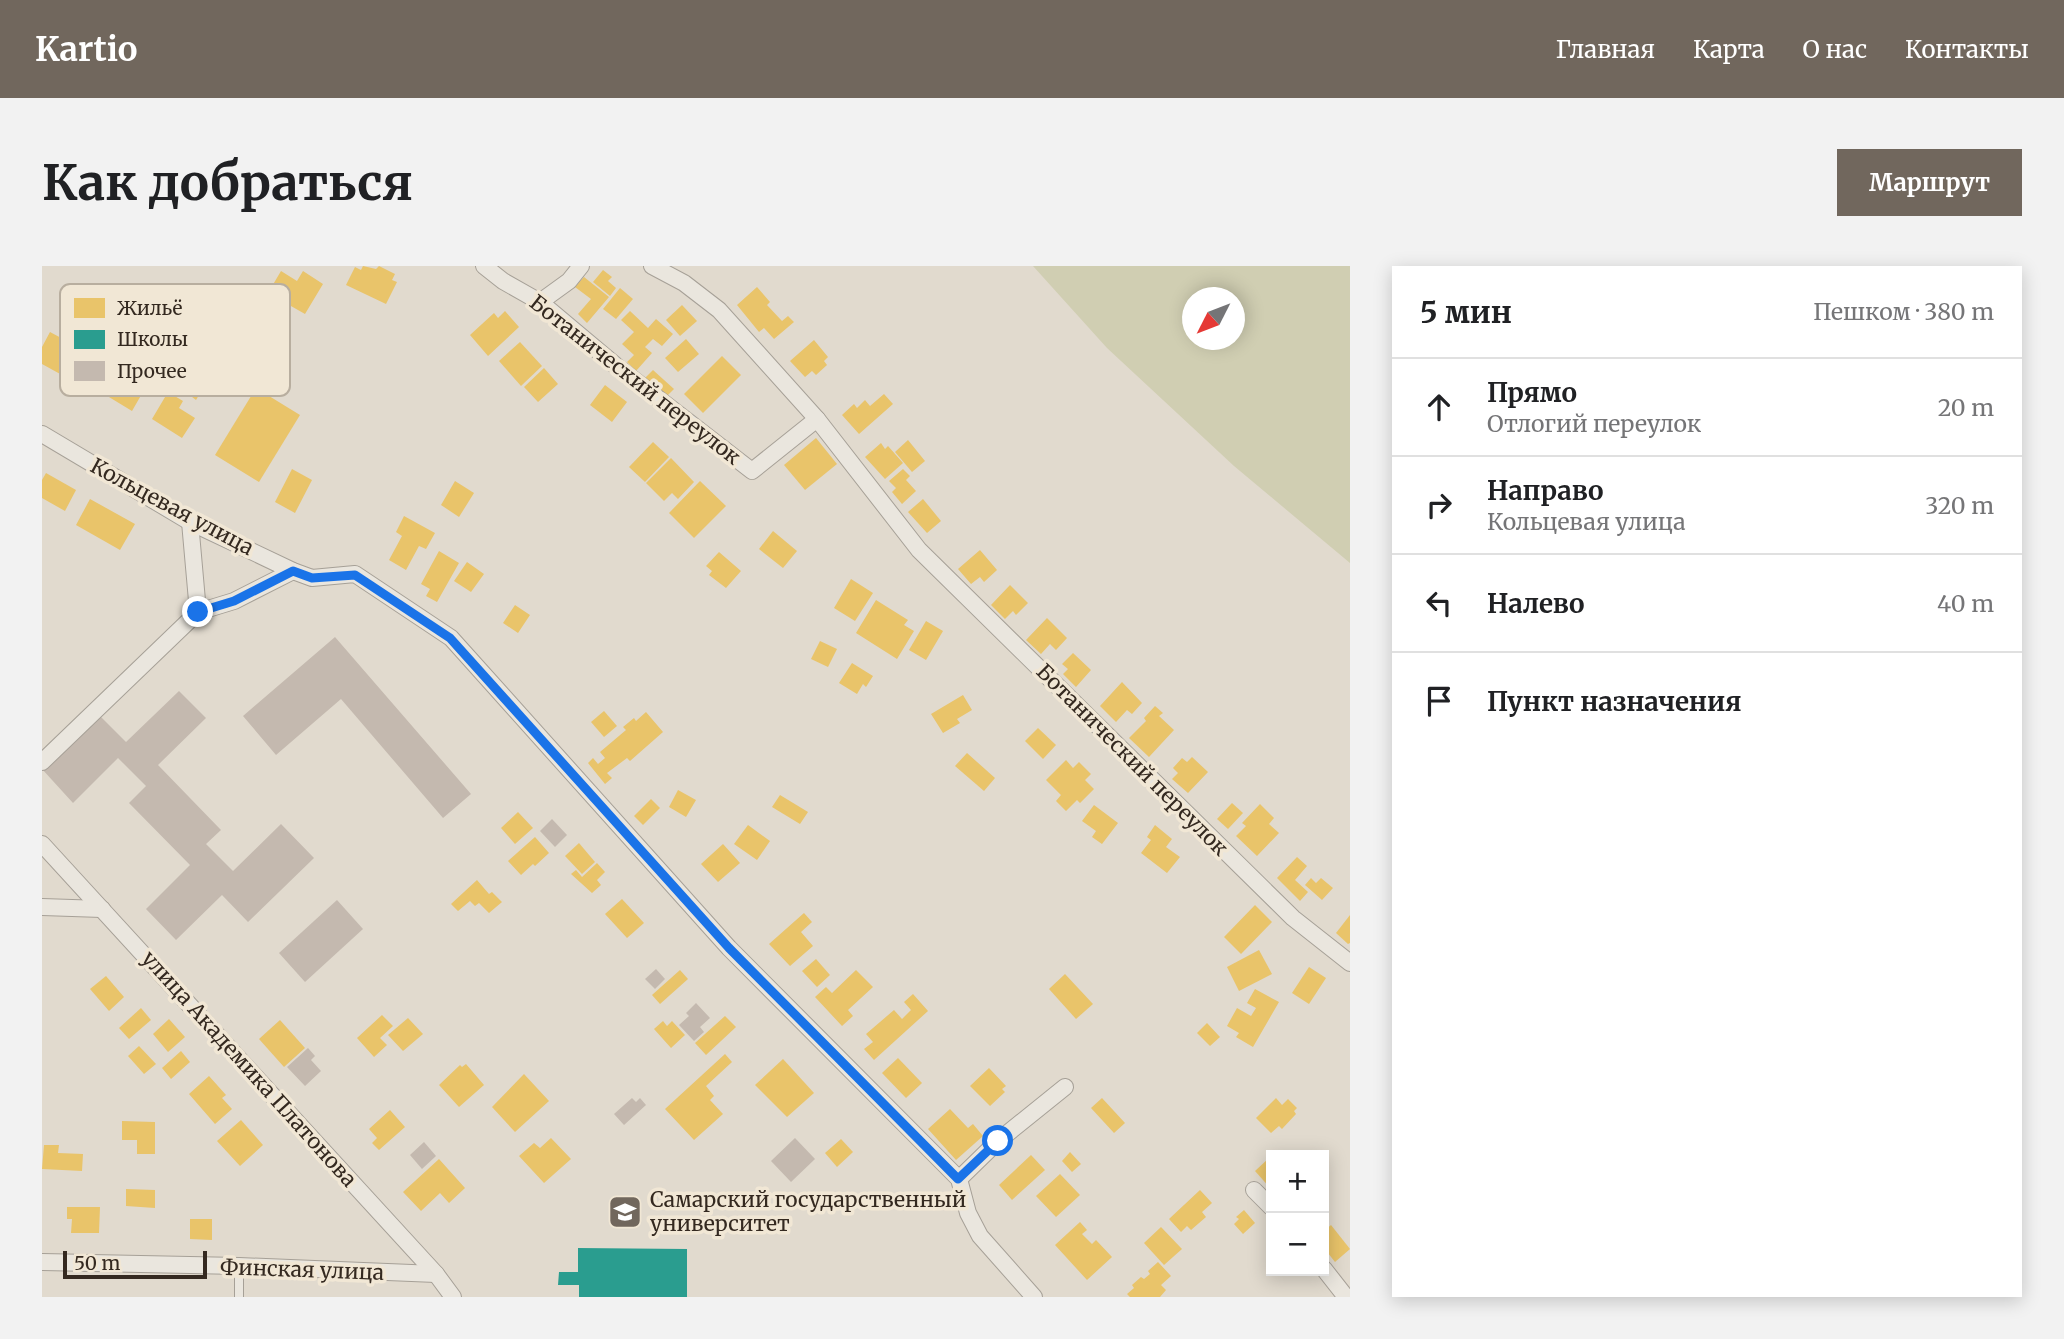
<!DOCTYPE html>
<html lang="ru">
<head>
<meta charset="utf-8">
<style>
  :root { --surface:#fff; --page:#f2f2f2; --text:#202124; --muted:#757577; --line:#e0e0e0; --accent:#71675d }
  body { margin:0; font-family:Merriweather,serif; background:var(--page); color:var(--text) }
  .controls { position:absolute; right:21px; bottom:21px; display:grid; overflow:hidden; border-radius:0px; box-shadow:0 4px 18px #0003 }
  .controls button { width:63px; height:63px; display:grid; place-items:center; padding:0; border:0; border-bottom:2px solid var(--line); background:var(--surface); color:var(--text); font:35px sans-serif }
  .compass { position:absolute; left:1140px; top:21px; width:63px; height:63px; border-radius:50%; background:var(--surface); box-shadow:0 4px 18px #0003; rotate:228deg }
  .scale { position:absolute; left:21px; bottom:18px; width:144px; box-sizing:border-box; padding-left:7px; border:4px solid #342920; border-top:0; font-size:19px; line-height:24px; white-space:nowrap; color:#342920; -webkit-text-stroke:5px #f1e7d5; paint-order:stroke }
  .stop { position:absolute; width:21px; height:21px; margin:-16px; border:5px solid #1a73e8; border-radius:50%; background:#fff }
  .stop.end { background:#1a73e8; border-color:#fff; box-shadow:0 2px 7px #0008 }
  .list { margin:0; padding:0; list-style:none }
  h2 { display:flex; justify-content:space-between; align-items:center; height:91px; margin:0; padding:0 28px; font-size:30px }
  h2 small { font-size:23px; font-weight:400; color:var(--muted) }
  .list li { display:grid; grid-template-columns:46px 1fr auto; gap:21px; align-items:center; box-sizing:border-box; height:98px; padding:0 28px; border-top:2px solid var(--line) }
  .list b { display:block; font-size:26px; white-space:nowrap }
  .list p { margin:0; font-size:23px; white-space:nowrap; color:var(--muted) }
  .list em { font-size:23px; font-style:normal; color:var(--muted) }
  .icon { flex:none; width:38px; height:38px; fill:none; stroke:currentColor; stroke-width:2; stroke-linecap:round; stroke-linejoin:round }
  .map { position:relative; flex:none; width:1308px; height:1031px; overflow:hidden; border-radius:0px }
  header { display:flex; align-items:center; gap:42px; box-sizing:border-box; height:98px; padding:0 35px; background:var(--accent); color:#fff }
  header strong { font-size:33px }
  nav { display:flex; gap:38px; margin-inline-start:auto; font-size:24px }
  .intro { display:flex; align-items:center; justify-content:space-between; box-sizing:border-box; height:168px; padding:0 42px }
  h1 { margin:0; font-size:49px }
  .button { padding:18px 32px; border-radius:0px; background:var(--accent); color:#fff; font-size:24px; font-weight:700 }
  main { display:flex; gap:42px; padding:0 42px }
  aside { flex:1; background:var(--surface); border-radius:0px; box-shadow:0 4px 18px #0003 }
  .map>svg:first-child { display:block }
  .green { fill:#d0ceb2; fill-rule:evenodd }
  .homes { fill:#e9c46a }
  .schools { fill:#2a9d8f }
  .building { fill:#c4b9af }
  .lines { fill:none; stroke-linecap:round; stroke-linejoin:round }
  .service-casing { stroke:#a6a097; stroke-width:10 }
  .minor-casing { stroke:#a6a097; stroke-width:18 }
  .service { stroke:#eae6de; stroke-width:8 }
  .minor { stroke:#eae6de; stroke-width:16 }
  .route { stroke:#1a73e8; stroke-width:9 }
  .labels { text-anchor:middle; stroke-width:7; stroke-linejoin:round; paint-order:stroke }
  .street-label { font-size:21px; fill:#342920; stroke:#f1e7d5 }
  .poi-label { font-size:21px; fill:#342920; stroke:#f1e7d5; text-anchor:start }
  .key { fill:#f1e7d5; stroke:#b8ae9f; stroke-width:2 }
  .key-label { font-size:19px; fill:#342920 }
</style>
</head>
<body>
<header>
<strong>Kartio</strong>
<nav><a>Главная</a><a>Карта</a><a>О нас</a><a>Контакты</a></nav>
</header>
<div class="intro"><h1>Как добраться</h1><a class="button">Маршрут</a></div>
<main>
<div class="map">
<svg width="1308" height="1031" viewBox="0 0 1308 1031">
  <rect width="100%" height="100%" fill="#e1dace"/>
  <path class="green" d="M991 0H1308V297L1192 200 1065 82ZM1150 32H1192V74H1150Z"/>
  <g class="homes">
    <path d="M321 0 334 3 337 0 353 8 350 14 355 16 344 38 304 19 313 1 319 4Z"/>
    <path d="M561 4 570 11 566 15 574 22 568 30 551 16Z"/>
    <path d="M239 5 255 15 261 5 281 18 263 48 226 27Z"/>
    <path d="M542 11 567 31 545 57 536 48 549 33 533 21Z"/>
    <path d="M715 21 728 36 725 39 740 55 746 50 752 56 732 73 722 62 717 66 695 39Z"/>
    <path d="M578 22 591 33 574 53 561 43Z"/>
    <path d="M640 39 655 55 638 70 624 54Z"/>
    <path d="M463 45 477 61 446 90 428 69 452 47 456 52Z"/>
    <path d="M588 45 606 62 614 53 631 68 620 80 611 73 603 81 610 87 594 105 585 96 592 89 580 78 592 66 579 54Z"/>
    <path d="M8 66 36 81 33 88 50 97 38 119 0 98V81Z"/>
    <path d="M644 73 657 88 636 106 623 92Z"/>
    <path d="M772 74 786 91 782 95 785 99 774 109 770 105 763 111 748 95Z"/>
    <path d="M478 76 500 100 479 120 457 95Z"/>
    <path d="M152 83 176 97 154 134 133 118Z"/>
    <path d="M91 89 111 101 106 110 109 112 90 145 62 128 81 96 86 98Z"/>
    <path d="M680 90 699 109 661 147 642 128Z"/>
    <path d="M502 102 516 118 496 136 482 121Z"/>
    <path d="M611 104 632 123 623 132 602 113Z"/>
    <path d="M563 119 585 136 570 156 548 139Z"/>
    <path d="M214 122 258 149 217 216 173 189Z"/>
    <path d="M126 126 141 135 137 142 153 152 140 172 110 153Z"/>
    <path d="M842 128 851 138 817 168 800 149 812 138 815 142 823 134 828 140Z"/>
    <path d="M774 172 795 198 763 224 742 199Z"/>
    <path d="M866 174 883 195 870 206 853 186Z"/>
    <path d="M611 176 627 191 603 216 587 201Z"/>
    <path d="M839 177 843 183 846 180 861 197 843 213 823 191Z"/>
    <path d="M629 192 652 216 636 233 630 227 622 235 604 217Z"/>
    <path d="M250 203 270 214 253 247 233 236Z"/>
    <path d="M861 203 868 210 864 214 874 225 860 238 850 226 854 222 847 215Z"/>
    <path d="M4 207 34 224 23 245 0 232V214Z"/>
    <path d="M413 215 432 227 417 251 399 239Z"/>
    <path d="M658 215 684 240 652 272 627 247Z"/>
    <path d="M48 233 93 258 78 284 34 259Z"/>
    <path d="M881 233 899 255 885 267 866 246Z"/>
    <path d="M362 250 393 267 384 283 377 280 364 304 347 294 360 270 354 266Z"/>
    <path d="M731 265 755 285 741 302 717 283Z"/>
    <path d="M938 284 955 304 942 316 938 311 929 318 916 303Z"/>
    <path d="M397 285 417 297 395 336 384 330 388 323 379 318Z"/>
    <path d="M677 286 699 305 684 322 667 309 670 305 664 300Z"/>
    <path d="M425 296 442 308 429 326 412 315Z"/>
    <path d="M809 313 831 327 813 355 792 342Z"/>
    <path d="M968 319 986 337 974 349 971 345 963 353 949 339Z"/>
    <path d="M834 334 866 354 862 359 872 365 855 393 814 367Z"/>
    <path d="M473 339 488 349 476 367 461 357Z"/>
    <path d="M1005 352 1025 372 1014 384 1008 378 999 388 984 374Z"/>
    <path d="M884 355 901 365 884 394 867 384Z"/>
    <path d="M778 375 795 383 786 401 769 393Z"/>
    <path d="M1031 387 1049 404 1034 421 1021 408 1026 403 1020 398Z"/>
    <path d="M810 397 831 410 824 421 821 418 815 428 797 417Z"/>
    <path d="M1080 416 1100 437 1090 448 1085 444 1074 456 1058 440Z"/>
    <path d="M921 429 930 444 915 453 918 457 901 467 889 448Z"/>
    <path d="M1113 440 1121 447 1117 450 1132 464 1107 491 1087 472 1104 455 1102 452Z"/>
    <path d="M562 445 575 460 562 471 549 456Z"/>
    <path d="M604 446 621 466 588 495 585 492 565 507 570 512 563 518 546 497 551 492 556 498 563 492 558 486 584 464 581 461 592 452 594 455Z"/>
    <path d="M996 462 1014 479 1001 493 983 475Z"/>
    <path d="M925 487 953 512 942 525 913 500Z"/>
    <path d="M1150 491 1166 506 1146 527 1130 513 1136 507 1131 502 1140 492 1145 496Z"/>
    <path d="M1024 494 1031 502 1037 496 1049 508 1043 514 1052 523 1038 537 1035 534 1024 545 1014 535 1019 529 1004 514Z"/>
    <path d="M636 524 654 534 644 551 627 541Z"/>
    <path d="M738 529 766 546 758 558 730 541Z"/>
    <path d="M609 533 618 542 601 559 592 550Z"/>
    <path d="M1190 537 1201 547 1186 563 1175 553Z"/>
    <path d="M1218 538 1232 552 1227 558 1237 567 1215 590 1194 570 1204 560 1200 557Z"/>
    <path d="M1052 539 1076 557 1060 578 1050 571 1054 565 1040 555Z"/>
    <path d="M476 546 491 562 473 578 459 562Z"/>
    <path d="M706 559 728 575 715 594 692 578Z"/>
    <path d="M1113 559 1130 573 1124 581 1138 591 1125 607 1099 587 1109 574 1105 571Z"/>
    <path d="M493 571 507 587 493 600 491 598 479 609 466 595Z"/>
    <path d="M537 577 553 596 540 608 523 590Z"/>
    <path d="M681 578 698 597 676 616 659 598Z"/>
    <path d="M1255 591 1265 600 1253 614 1266 626 1258 635 1235 612Z"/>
    <path d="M555 597 563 606 555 614 559 619 550 627 529 608 534 604 540 611Z"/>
    <path d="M1269 612 1274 617 1279 612 1291 622 1280 634 1263 619Z"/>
    <path d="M435 614 447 628 450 626 460 636 447 647 437 637 433 640 428 635 416 645 409 638Z"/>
    <path d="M580 633 602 657 585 672 563 648Z"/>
    <path d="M1213 639 1230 656 1199 688 1182 671Z"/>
    <path d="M762 647 770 656 759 666 771 680 748 700 727 678Z"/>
    <path d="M1308 649V677L1306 678 1294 667Z"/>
    <path d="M1217 684 1230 708 1197 725 1185 701Z"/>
    <path d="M774 693 788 709 775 721 760 705Z"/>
    <path d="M1267 701 1284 712 1267 738 1250 727Z"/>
    <path d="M638 704 646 713 618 738 610 729Z"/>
    <path d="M814 704 831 721 806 744 811 750 800 760 773 731 784 721 790 727Z"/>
    <path d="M1023 708 1051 738 1034 753 1007 723Z"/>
    <path d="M64 710 82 731 67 745 48 723Z"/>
    <path d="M1213 723 1237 736 1211 781 1194 771 1197 767 1185 760 1195 742 1209 750 1214 742 1205 737Z"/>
    <path d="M871 728 886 745 832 794 822 783 831 776 824 768 852 744 860 753 869 744 862 736Z"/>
    <path d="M99 742 109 754 87 773 77 762Z"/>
    <path d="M340 749 351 760 338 772 345 779 332 791 315 772Z"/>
    <path d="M683 750 694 761 664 789 653 777Z"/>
    <path d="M366 752 381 768 361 785 346 769Z"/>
    <path d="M127 753 143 771 126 786 111 768Z"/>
    <path d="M238 754 263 782 242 801 217 773Z"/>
    <path d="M621 755 625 760 630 755 643 769 629 782 612 763Z"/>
    <path d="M1165 757 1178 771 1168 780 1155 767Z"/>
    <path d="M97 780 114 798 102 808 86 790Z"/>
    <path d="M139 785 148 796 129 813 120 802Z"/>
    <path d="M683 788 690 796 664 820 672 830 668 834 681 848 652 874 623 843Z"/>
    <path d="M856 792 880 817 864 832 840 807Z"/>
    <path d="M741 793 772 827 745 851 713 819Z"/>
    <path d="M424 798 442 819 417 841 397 819 418 799 420 801Z"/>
    <path d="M947 802 964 820 960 823 963 826 948 840 928 820Z"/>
    <path d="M482 808 507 835 473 866 450 841Z"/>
    <path d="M167 810 184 829 180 832 190 843 173 858 147 828Z"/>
    <path d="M1060 832 1083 857 1072 867 1049 842Z"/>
    <path d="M1234 832 1240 839 1246 833 1255 842 1252 845 1254 848 1240 863 1237 860 1229 867 1214 852Z"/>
    <path d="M908 843 926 862 931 858 941 870 914 894 886 863Z"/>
    <path d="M348 844 363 861 337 884 330 877 335 872 327 863Z"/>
    <path d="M199 854 221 879 198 900 175 875Z"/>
    <path d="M80 855 113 856V888H95V874H80Z"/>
    <path d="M509 872 529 893 502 917 477 890 492 877 498 882Z"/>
    <path d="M799 873 811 886 795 901 783 887Z"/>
    <path d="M2 879H17L16 887 41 888 40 905 0 903Z"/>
    <path d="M1028 886 1039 898 1030 906 1020 895Z"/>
    <path d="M989 889 1003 904 970 934 957 919Z"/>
    <path d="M1227 892 1229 895V923L1213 905Z"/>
    <path d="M397 893 423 922 407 937 398 927 379 945 361 926Z"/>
    <path d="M1018 908 1038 929 1014 951 994 930Z"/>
    <path d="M84 923 113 924V942L84 940Z"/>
    <path d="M1158 924 1170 937 1160 946 1164 951 1149 964 1145 960 1139 966 1127 953Z"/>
    <path d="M25 941H58L57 967H29L30 953H25Z"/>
    <path d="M1202 944 1213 957 1201 968 1192 958 1197 953 1194 951Z"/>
    <path d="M148 953H170V974L148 973Z"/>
    <path d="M1038 956 1045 964 1040 968 1050 978 1054 974 1070 991 1045 1014 1013 979Z"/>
    <path d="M1289 959 1308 983 1293 996 1282 982V965Z"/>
    <path d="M1119 961 1140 983 1122 999 1102 977Z"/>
    <path d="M1116 996 1129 1010 1119 1019 1124 1024 1118 1031H1088L1085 1028 1092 1022 1090 1019 1099 1011 1102 1013 1108 1008 1106 1005Z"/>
  </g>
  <path class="schools" d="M536 982 645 983V1031H537V1019H516L517 1006H536Z"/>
  <g class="building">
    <path d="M293 371 429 528 401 552 299 433 234 489 201 450Z"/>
    <path d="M137 425 164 452 116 499 179 564 164 578 191 605 239 558 272 592 206 656 180 629 134 674 104 643 148 599 87 537 104 520 76 492 31 537 0 503 56 448 84 476Z"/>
    <path d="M510 553 525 569 513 581 498 565Z"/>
    <path d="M295 634 321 663 263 716 237 687Z"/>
    <path d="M614 703 623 713 613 723 603 713Z"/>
    <path d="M654 737 668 752 658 761 662 766 652 775 637 759 647 750 644 747Z"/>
    <path d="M266 782 273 790 269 794 279 805 263 820 245 801Z"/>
    <path d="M590 832 594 836 598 832 604 839 582 859 572 848Z"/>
    <path d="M753 872 773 893 749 916 729 895Z"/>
    <path d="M382 876 394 890 380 903 368 889Z"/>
  </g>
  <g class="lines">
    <defs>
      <path id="service" d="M197 1000V1031"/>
      <g id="minor">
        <path d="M442 0 461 15 498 36 573 99 710 205 775 153"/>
        <path d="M610 0 642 17 677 44 775 153 877 284 1251 652 1308 697"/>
        <path d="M498 36 527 15 539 0"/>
        <path d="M0 168 148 256 251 305 270 312 313 308 409 372 687 682 917 913 926 947 938 970 992 1031"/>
        <path d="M156 346 192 335 251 305"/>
        <path d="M0 496 156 346 148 256"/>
        <path d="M0 578 394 1008 411 1031"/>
        <path d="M0 641 60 643"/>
        <path d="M917 913 956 875 1023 821"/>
        <path d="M1212 924 1229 941"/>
        <path d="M0 996 197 1000 394 1008"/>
        <path d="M1282 1003 1304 1031"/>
      </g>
    </defs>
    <use href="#service" class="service-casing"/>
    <use href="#minor" class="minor-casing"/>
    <use href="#service" class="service"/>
    <use href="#minor" class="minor"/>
  </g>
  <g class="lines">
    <path class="route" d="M156 346 192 335 251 305 270 312 313 309 408 372 687 682 916 913 956 875"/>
  </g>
  <defs>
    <symbol id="university-square" viewBox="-11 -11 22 22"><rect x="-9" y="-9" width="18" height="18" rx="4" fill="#71675d" stroke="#f1e7d5"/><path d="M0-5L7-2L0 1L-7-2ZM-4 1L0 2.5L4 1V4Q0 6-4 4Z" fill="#fff"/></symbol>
  </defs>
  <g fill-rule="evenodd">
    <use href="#university-square" x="564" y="927" width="38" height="38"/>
  </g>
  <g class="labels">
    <g class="street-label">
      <text transform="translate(593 114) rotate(38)" y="7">Ботанический переулок</text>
      <text transform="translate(130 241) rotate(28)" y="7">Кольцевая улица</text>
      <text transform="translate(1090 494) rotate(45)" y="7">Ботанический переулок</text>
      <text transform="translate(207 803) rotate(48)" y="7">улица Академика Платонова</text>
      <text transform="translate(260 1004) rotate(2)" y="7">Финская улица</text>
    </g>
    <g class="poi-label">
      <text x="608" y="941">Самарский государственный<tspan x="608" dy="24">университет</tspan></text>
    </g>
  </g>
  <rect x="18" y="18" width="230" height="112" rx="10" class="key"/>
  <rect x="32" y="32" width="31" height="20" fill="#e9c46a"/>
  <rect x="32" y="64" width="31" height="19" fill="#2a9d8f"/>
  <rect x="32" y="95" width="31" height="20" fill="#c4b9af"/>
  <g class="key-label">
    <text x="75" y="49">Жильё</text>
    <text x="75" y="80">Школы</text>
    <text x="75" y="112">Прочее</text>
  </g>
</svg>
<div class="controls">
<button>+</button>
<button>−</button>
</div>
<svg class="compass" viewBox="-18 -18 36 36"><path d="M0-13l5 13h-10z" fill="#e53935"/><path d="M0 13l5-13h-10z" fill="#757577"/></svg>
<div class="scale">50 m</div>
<div class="stop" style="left:956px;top:875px"></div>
<div class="stop end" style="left:156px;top:346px"></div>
</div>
<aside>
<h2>5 мин<small>Пешком · 380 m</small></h2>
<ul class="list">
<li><svg class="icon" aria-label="ahead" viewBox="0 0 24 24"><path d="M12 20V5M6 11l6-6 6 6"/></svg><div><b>Прямо</b><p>Отлогий переулок</p></div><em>20 m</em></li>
<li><svg class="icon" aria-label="right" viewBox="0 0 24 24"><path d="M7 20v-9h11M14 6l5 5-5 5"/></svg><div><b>Направо</b><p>Кольцевая улица</p></div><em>320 m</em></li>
<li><svg class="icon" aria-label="left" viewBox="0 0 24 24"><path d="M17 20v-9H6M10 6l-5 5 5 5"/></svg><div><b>Налево</b></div><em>40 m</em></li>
<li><svg class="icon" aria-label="arrive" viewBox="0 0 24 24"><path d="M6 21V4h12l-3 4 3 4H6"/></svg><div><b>Пункт назначения</b></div></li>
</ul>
</aside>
</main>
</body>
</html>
